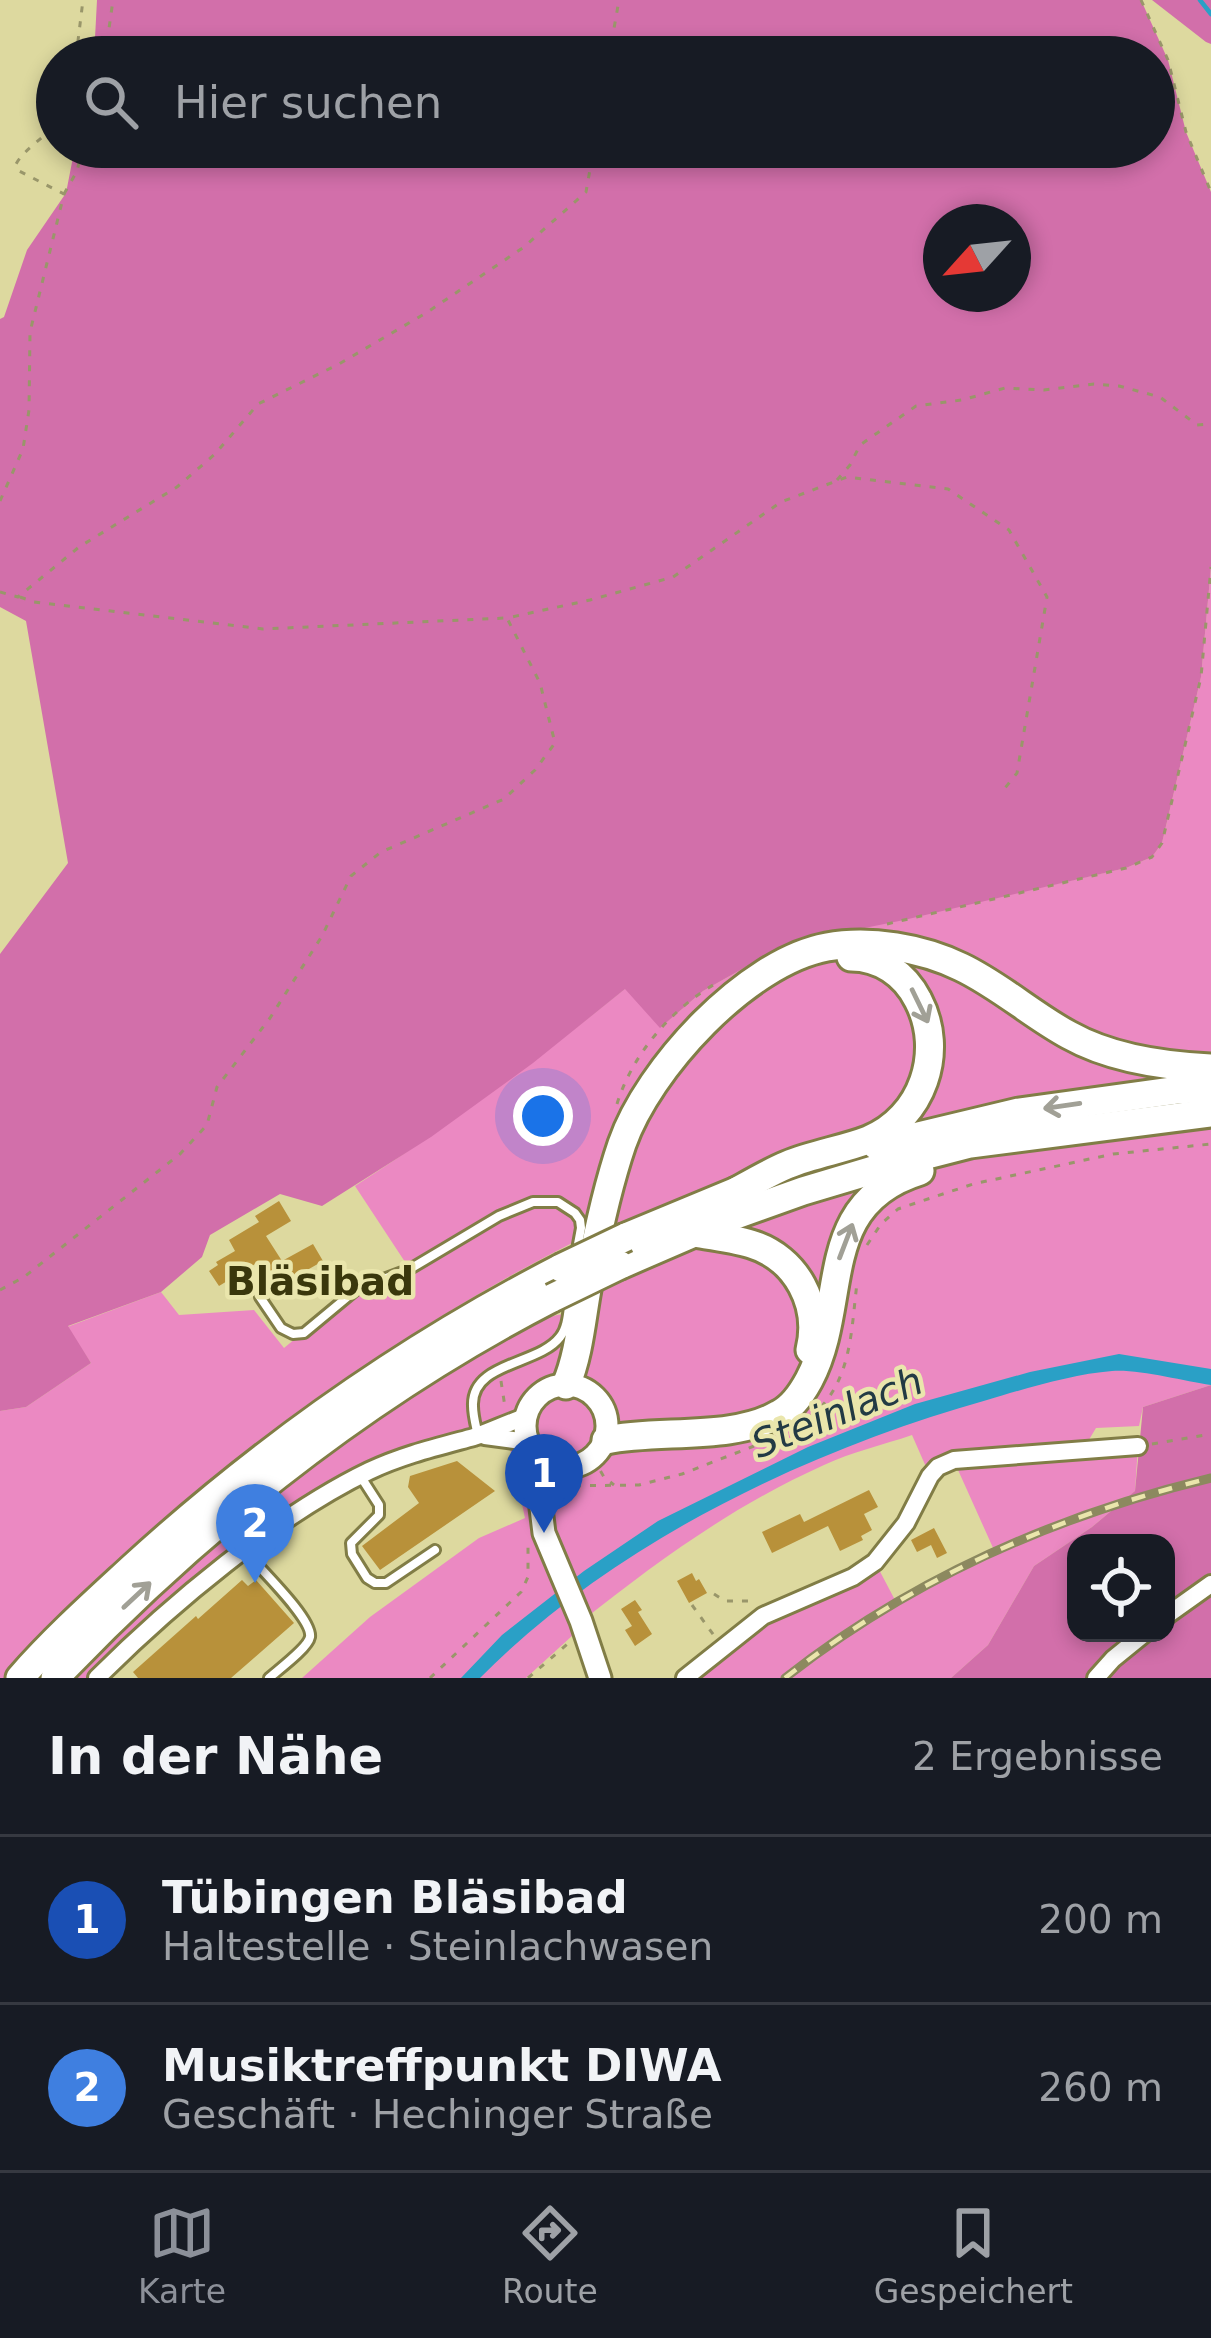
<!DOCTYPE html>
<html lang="de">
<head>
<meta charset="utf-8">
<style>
  :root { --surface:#171b24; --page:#20242c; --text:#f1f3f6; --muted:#9ea1a6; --line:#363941; --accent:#8c9099 }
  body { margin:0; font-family:"DejaVu Sans",sans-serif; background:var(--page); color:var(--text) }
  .controls { position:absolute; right:36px; bottom:36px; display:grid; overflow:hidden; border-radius:24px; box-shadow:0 6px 18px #0003 }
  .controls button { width:108px; height:108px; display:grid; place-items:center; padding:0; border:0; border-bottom:3px solid var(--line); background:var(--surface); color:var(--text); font:60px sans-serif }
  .compass { position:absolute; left:923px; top:204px; width:108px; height:108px; border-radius:50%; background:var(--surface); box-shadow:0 6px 18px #0003; rotate:243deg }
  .you { position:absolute; left:543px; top:1116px; width:42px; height:42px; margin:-30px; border:9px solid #fff; border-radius:50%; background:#1a73e8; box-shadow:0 0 0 18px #1a73e833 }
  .badge { display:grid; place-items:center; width:78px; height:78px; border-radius:50%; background:var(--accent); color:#fff; font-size:39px; font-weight:700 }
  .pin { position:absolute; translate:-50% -99px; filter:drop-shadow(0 3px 6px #0008) }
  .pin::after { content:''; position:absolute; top:63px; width:42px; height:36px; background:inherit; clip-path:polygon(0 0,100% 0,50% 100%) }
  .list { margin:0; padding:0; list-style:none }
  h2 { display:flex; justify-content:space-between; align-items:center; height:156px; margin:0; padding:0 48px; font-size:51px }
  h2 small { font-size:39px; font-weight:400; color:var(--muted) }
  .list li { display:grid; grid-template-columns:78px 1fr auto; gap:36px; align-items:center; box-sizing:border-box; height:168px; padding:0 48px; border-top:3px solid var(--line) }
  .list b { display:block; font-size:45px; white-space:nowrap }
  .list p { margin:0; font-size:39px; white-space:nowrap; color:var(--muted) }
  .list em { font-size:39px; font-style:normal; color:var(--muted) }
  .icon { flex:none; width:66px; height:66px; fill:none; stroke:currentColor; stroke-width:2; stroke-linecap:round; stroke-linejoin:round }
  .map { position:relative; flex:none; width:1211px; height:1678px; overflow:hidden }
  .search { position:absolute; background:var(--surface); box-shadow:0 6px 18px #0003; left:36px; right:36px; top:36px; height:132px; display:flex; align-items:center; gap:30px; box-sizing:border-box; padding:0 42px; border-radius:66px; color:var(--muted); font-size:45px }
  .sheet { height:492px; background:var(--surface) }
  nav { display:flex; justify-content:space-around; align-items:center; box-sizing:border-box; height:168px; border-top:3px solid var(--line); background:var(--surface); font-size:33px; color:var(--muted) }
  nav a { display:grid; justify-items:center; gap:6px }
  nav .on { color:var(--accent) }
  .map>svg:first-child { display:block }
  .green { fill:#eb89c2 }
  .forest { fill:#d26faa; fill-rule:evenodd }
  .water { fill:#2aa0c6 }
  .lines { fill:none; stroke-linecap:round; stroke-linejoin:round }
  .stream { stroke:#2aa0c6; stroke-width:4.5 }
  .building { fill:#b8913a }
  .service-casing { stroke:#817d46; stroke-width:14 }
  .minor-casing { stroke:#817d46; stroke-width:22 }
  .tertiary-casing { stroke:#817d46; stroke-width:27 }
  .trunk-casing { stroke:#817d46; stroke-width:33 }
  .path { stroke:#99966a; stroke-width:3; stroke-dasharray:6 9; stroke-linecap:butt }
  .service { stroke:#fff; stroke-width:8 }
  .minor { stroke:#fff; stroke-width:16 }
  .tertiary { stroke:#fff; stroke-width:21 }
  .trunk { stroke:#fff; stroke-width:27 }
  .rail-casing { stroke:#8c895f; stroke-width:9 }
  .rail { stroke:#eae6ac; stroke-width:4.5; stroke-dasharray:14; stroke-linecap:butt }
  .trunk-bridge-casing { stroke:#817d46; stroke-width:33; stroke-linecap:butt }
  .trunk-bridge { stroke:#fff; stroke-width:27 }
  .oneway { stroke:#a1a096 }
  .labels { text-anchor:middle; stroke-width:9; stroke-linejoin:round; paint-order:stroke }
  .neighbourhood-label { font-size:39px; font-weight:bold; fill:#3a370c; stroke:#eae6ac }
  .water-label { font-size:39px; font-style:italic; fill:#223a44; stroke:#eae6ac }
</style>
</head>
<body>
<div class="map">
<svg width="1211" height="1678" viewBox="0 0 1211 1678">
  <rect width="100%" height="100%" fill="#ddd99f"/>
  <path class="green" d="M1211 567V1385L1143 1407 1139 1426 1096 1428 1084 1448 1138 1446 1135 1491 1092 1527 1034 1566 988 1645 951 1678H685L763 1616 875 1562 896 1602 994 1550 954 1461 930 1476 912 1435C883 1445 851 1452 824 1465 733 1506 659 1560 582 1621L573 1635 526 1678H302L370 1617 479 1538 525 1518 508 1439 412 1452 254 1542 97 1678H69C135 1614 201 1550 273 1494 335 1444 403 1402 470 1361 495 1346 541 1313 568 1314L578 1240C362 1349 169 1500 6 1678H0V1411L26 1407 91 1363 67 1327 161 1292 179 1315 254 1310 284 1348 348 1295 409 1268 355 1186C450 1125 538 1059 626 988L661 1027 703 991 760 959 830 935 1126 868 1152 857 1162 843 1201 677Z"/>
  <g class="forest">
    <path d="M97 0H1141L1168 60 1186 132 1211 192V567L1201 677 1162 843 1152 857 1126 868 904 920 830 935 760 959 703 991 660 1028 625 989 533 1063 431 1137 322 1206 280 1194 210 1235 202 1257 161 1292 68 1326 91 1363 26 1407 0 1411V954L68 863 26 621 0 607V319L4 317 27 250 66 193 75 147H1154V57H94ZM941 222H1013V294H941Z"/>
    <path d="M1152 0H1211V44L1206 42Z"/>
    <path d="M1211 1385V1678H951L988 1645 1034 1566 1092 1527 1135 1491 1143 1407ZM1076 1543H1166V1633H1076Z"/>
  </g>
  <path class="water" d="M1119 1354 1211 1369V1385C1183 1381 1139 1369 1112 1371 1073 1374 1024 1389 987 1400 806 1451 613 1543 480 1678H461L502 1635 584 1571 658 1521 808 1447 915 1404 1030 1372Z"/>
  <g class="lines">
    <path class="stream" d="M1200 0 1211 14"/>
  </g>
  <g class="building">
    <path d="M279 1201 291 1221 266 1236 282 1261 313 1244 323 1261 272 1290 257 1263 219 1286 209 1271 218 1265 216 1262 235 1251 229 1240 259 1222 255 1216Z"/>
    <path d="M457 1461 495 1491 380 1570 362 1546 419 1503 408 1487 410 1476Z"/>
    <path d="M869 1490 878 1507 864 1514 872 1530 861 1536 863 1540 840 1551 828 1526 772 1553 762 1532 800 1514 804 1522Z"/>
    <path d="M934 1528 947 1553 937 1558 931 1545 917 1552 911 1540Z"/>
    <path d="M692 1573 696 1581 699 1579 707 1593 689 1603 677 1581Z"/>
    <path d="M242 1580 248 1586 256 1580 294 1623 231 1678H138L133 1672 196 1616 198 1619Z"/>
    <path d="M635 1600 642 1610 638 1612 652 1634 635 1646 625 1630 632 1626 621 1609Z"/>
  </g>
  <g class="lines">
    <defs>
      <g id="service">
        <path d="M260 1297 281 1328 293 1334 304 1333 357 1289 410 1269 499 1216 533 1202H558L575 1213 580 1220 581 1228 576 1255"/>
        <path d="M478 1436C476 1426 473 1416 473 1406 471 1362 539 1365 560 1337 568 1327 568 1312 570 1299"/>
        <path d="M361 1477 379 1505V1515L351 1543 352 1554 367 1578 375 1583H386L435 1550"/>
        <path d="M246 1552C259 1568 313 1619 310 1637 308 1648 278 1670 269 1678"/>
      </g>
      <g id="minor">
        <path d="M485 1436 528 1442"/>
        <path d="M1166 1616 1211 1584"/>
        <path d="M97 1678C170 1605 276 1516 369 1471 403 1455 437 1447 474 1437 491 1431 508 1423 525 1417"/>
        <path d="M685 1678 763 1616 853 1577 875 1562 906 1523 930 1476 938 1467 954 1460 1138 1446"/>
        <path d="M1096 1678 1113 1659 1145 1633"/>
      </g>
      <g id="tertiary">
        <circle cx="566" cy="1426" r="41"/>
        <path d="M544 1462 540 1500 544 1533 581 1621 600 1678"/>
      </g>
      <g id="trunk">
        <path d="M877 1146 1019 1112 1178 1090 1211 1088"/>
        <path d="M737 1191C753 1182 770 1172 787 1165 813 1154 842 1150 868 1140 923 1118 945 1051 918 1000 905 974 880 957 851 957"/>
        <path d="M693 1233C712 1236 732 1238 751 1244 797 1258 821 1305 810 1350"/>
        <path d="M626 1237 749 1186"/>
        <path d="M620 1265 733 1216 803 1191 900 1162 970 1144 1211 1113"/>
        <path d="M566 1385C578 1357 581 1325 586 1295 595 1244 605 1194 622 1144 648 1069 746 962 827 947 870 939 922 948 961 967 999 985 1032 1015 1069 1035 1110 1058 1165 1066 1211 1068"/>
        <path d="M606 1440C659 1429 733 1441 779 1414 793 1407 802 1393 809 1380 850 1303 813 1204 920 1171"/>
        <path d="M20 1678C54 1639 93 1604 132 1568 262 1449 404 1349 561 1268"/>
        <path d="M55 1678C201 1525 364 1395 552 1298"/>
      </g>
    </defs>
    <use href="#service" class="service-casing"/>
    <use href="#minor" class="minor-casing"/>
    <use href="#tertiary" class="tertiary-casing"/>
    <use href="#trunk" class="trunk-casing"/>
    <g class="path">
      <path d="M1141 0 1168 60 1186 132 1211 192"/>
      <path d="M76 57 83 0"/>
      <path d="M105 57 113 0"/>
      <path d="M609 57 619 0"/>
      <path d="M64 194 77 171 83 147"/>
      <path d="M837 480 850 465 860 445 916 406 962 400 1005 388 1044 390 1094 384 1119 386 1160 397 1197 425 1211 424"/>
      <path d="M0 501 23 449 29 410 30 332 64 194 19 171 16 164C25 148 45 138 57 122"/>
      <path d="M0 592 18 597 79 547 177 487 215 454 258 404 339 364 426 313 524 247 586 192 594 147"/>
      <path d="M20 597 34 602 263 629 506 618"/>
      <path d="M887 924 1126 868 1152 857 1162 843 1201 677 1211 567"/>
      <path d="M617 1104C632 1055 671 1009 715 984"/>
      <path d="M867 1245 881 1224 898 1209 973 1184 1113 1154 1211 1144"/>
      <path d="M0 1290 24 1277 180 1154 207 1125 217 1087 270 1018 322 936 351 876 381 852 504 799 535 770 555 743 540 683 507 618 590 600 673 577 781 502 847 477 948 489 1009 530 1047 597 1017 773 1001 793"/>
      <path d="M501 1381 505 1407"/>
      <path d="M810 1417C852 1384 851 1331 857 1283"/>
      <path d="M1152 1444 1211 1434"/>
      <path d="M512 1458 521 1495"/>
      <path d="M593 1458 604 1477 614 1485"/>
      <path d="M560 1486 639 1485 682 1474 754 1446"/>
      <path d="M714 1594 725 1601H756"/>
      <path d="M692 1605 715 1637"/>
      <path d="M430 1678 521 1592 528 1577V1546"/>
      <path d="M528 1678 571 1641"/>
    </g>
    <use href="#service" class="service"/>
    <use href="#minor" class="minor"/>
    <use href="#tertiary" class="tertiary"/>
    <use href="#trunk" class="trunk"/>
    <defs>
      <path id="rail" d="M785 1678C910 1580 1057 1515 1211 1478"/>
    </defs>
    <use href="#rail" class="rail-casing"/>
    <use href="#rail" class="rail"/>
    <defs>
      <g id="trunk-bridge">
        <path d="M561 1268 626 1237"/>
        <path d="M552 1298 620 1265"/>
      </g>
    </defs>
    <use href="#trunk-bridge" class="trunk-bridge-casing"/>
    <use href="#trunk-bridge" class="trunk-bridge"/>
  </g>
  <defs><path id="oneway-shaft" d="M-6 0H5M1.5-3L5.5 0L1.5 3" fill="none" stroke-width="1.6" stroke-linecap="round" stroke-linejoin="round" transform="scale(3)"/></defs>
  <g class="oneway">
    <use href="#oneway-shaft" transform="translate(920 1006) rotate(64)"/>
    <use href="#oneway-shaft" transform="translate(1062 1106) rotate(172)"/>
    <use href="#oneway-shaft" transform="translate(846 1241) rotate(-69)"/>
    <use href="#oneway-shaft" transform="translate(137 1595) rotate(-43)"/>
  </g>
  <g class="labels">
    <g class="neighbourhood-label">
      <text x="320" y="1295">Bläsibad</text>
    </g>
    <g class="water-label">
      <text transform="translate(837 1412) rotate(-22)" y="14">Steinlach</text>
    </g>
  </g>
</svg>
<div class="controls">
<button><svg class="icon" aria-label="locate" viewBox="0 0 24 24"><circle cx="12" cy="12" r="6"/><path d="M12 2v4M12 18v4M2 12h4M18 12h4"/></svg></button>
</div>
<svg class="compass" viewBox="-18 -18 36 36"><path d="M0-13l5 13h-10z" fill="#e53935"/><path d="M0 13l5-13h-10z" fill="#9ea1a6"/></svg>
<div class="you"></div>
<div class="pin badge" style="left:544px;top:1533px;background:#1a4fb4">1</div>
<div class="pin badge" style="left:255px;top:1583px;background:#3f7fe0">2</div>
<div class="search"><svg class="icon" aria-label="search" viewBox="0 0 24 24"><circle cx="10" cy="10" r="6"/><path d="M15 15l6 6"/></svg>Hier suchen</div>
</div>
<section class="sheet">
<h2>In der Nähe<small>2 Ergebnisse</small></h2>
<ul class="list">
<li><span class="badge" style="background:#1a4fb4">1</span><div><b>Tübingen Bläsibad</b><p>Haltestelle · Steinlachwasen</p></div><em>200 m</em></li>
<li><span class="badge" style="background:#3f7fe0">2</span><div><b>Musiktreffpunkt DIWA</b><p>Geschäft · Hechinger Straße</p></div><em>260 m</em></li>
</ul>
</section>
<nav>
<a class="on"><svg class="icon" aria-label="map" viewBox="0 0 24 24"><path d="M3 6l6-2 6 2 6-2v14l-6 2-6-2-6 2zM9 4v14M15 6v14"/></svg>Karte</a>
<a><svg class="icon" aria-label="directions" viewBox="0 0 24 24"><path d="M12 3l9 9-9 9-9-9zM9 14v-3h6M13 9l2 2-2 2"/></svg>Route</a>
<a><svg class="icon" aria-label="saved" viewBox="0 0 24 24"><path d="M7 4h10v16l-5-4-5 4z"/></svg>Gespeichert</a>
</nav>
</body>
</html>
